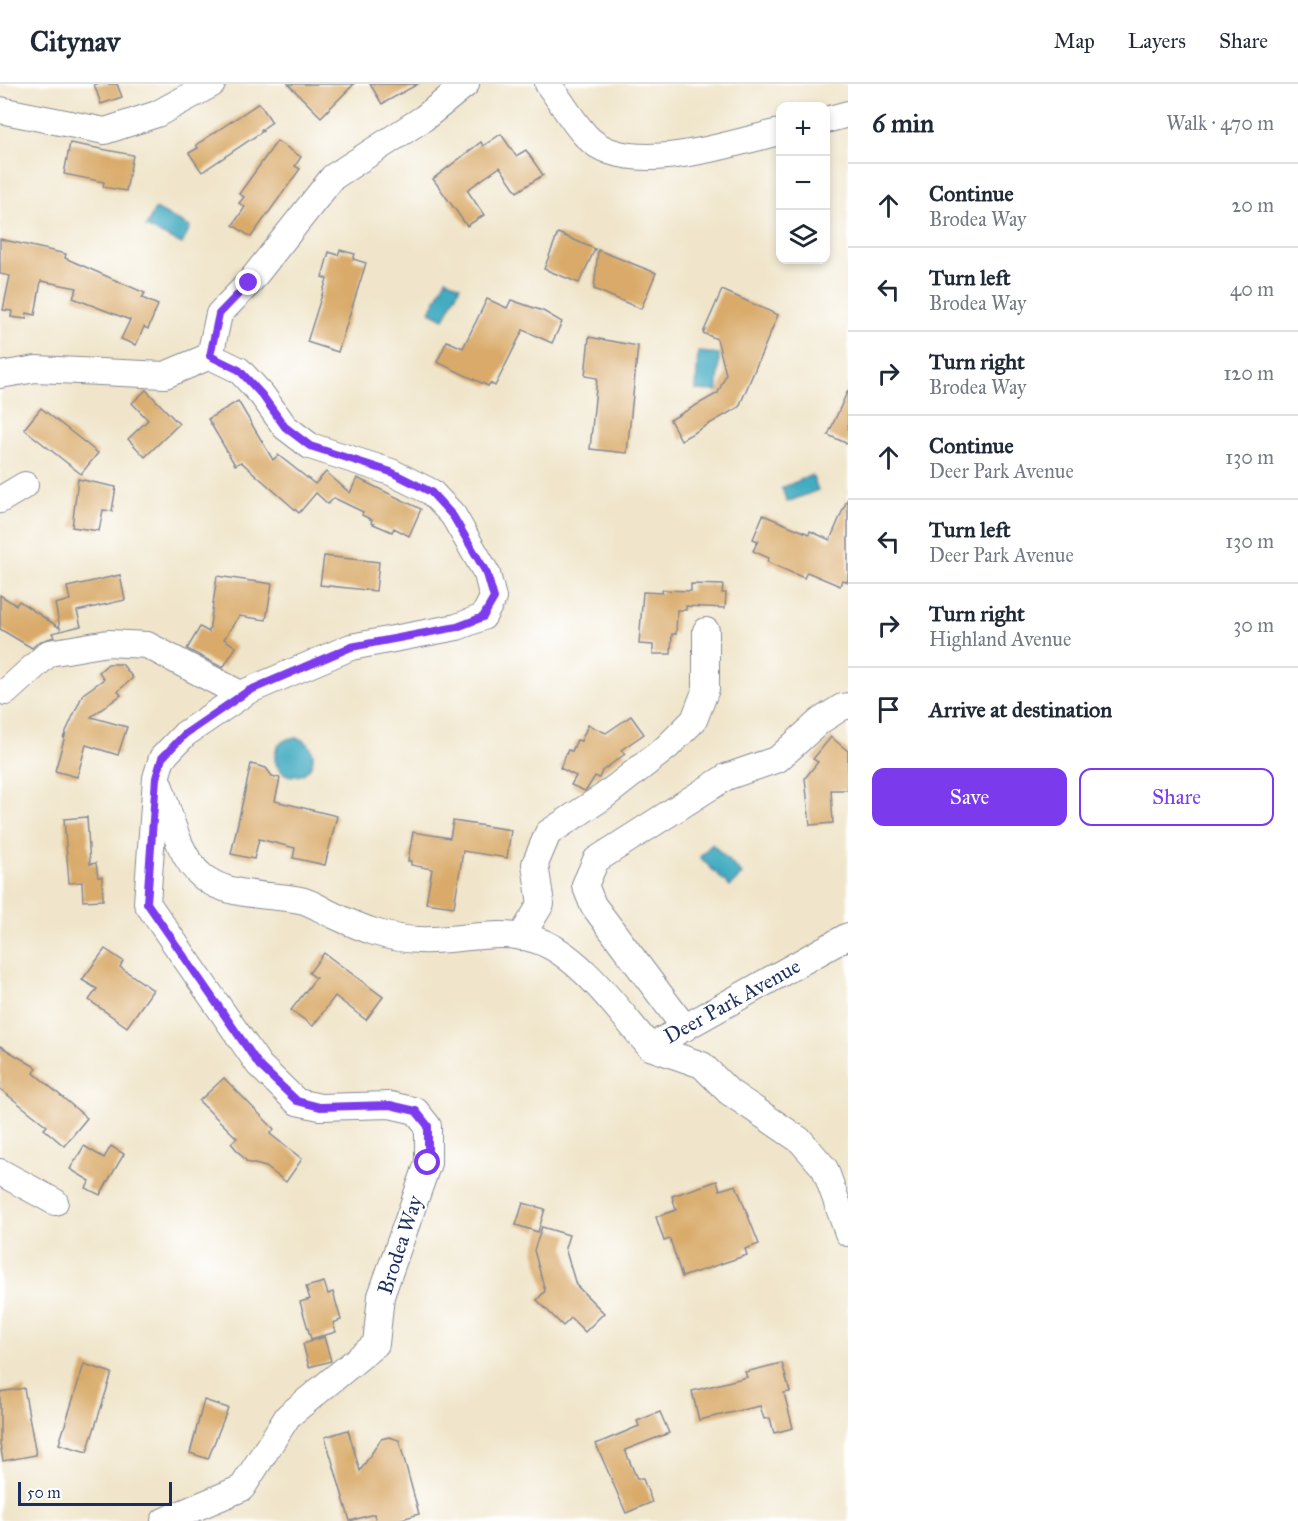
<!DOCTYPE html>
<html lang="en">
<head>
<meta charset="utf-8">
<style>
  :root { --surface:#fff; --page:#f6f6f7; --text:#1f2937; --muted:#747a83; --line:#e0e1e3; --accent:#7c3aed }
  body { margin:0; font-family:"IM FELL Great Primer",serif; background:var(--page); color:var(--text) }
  .controls { position:absolute; right:18px; top:18px; display:grid; overflow:hidden; border-radius:12px; box-shadow:0 3px 9px #0003 }
  .controls button { width:54px; height:54px; display:grid; place-items:center; padding:0; border:0; border-bottom:2px solid var(--line); background:var(--surface); color:var(--text); font:30px sans-serif }
  .scale { position:absolute; left:18px; bottom:15px; width:154px; box-sizing:border-box; padding-left:6px; border:3px solid #1b2f5e; border-top:0; font-size:16px; line-height:21px; white-space:nowrap; color:#1b2f5e; -webkit-text-stroke:4px #fff; paint-order:stroke }
  .stop { position:absolute; width:18px; height:18px; margin:-14px; border:4px solid #7c3aed; border-radius:50%; background:#fff }
  .stop.end { background:#7c3aed; border-color:#fff; box-shadow:0 2px 6px #0008 }
  .list { margin:0; padding:0; list-style:none }
  h2 { display:flex; justify-content:space-between; align-items:center; height:78px; margin:0; padding:0 24px; font-size:26px }
  h2 small { font-size:20px; font-weight:400; color:var(--muted) }
  .list li { display:grid; grid-template-columns:39px 1fr auto; gap:18px; align-items:center; box-sizing:border-box; height:84px; padding:0 24px; border-top:2px solid var(--line) }
  .list b { display:block; font-size:22px; white-space:nowrap }
  .list p { margin:0; font-size:20px; white-space:nowrap; color:var(--muted) }
  .list em { font-size:20px; font-style:normal; color:var(--muted) }
  .actions { display:flex; gap:12px; padding:18px 24px }
  .actions a { flex:1; padding:14px 0; border:2px solid var(--accent); border-radius:12px; text-align:center; font-size:21px; color:var(--accent) }
  .actions .main { background:var(--accent); color:#fff }
  .icon { flex:none; width:33px; height:33px; fill:none; stroke:currentColor; stroke-width:2; stroke-linecap:round; stroke-linejoin:round }
  .map { position:relative; flex:none; width:848px; height:1437px; overflow:hidden }
  header { display:flex; align-items:center; gap:36px; box-sizing:border-box; height:84px; padding:0 30px; background:var(--surface); border-bottom:2px solid var(--line) }
  header strong { font-size:28px }
  nav { display:flex; gap:33px; margin-inline-start:auto; font-size:21px }
  main { display:flex }
  aside { flex:1; background:var(--surface) }
  .map>svg:first-child { display:block }
  .water { fill:#42acc1; stroke:#2e6e90; stroke-width:1.5 }
  .building { fill:#d9aa69 }
  .lines { fill:none; stroke-linecap:round; stroke-linejoin:round }
  .minor-casing { stroke:#868a94; stroke-width:28 }
  .minor { stroke:#fff; stroke-width:26 }
  .route { stroke:#7c3aed; stroke-width:8 }
  .labels { text-anchor:middle; stroke-width:4.5; stroke-linejoin:round; paint-order:stroke }
  .street-label { font-size:21px; fill:#1b2f5e; stroke:#fff }
</style>
</head>
<body>
<header>
<strong>Citynav</strong>
<nav><a>Map</a><a>Layers</a><a>Share</a></nav>
</header>
<main>
<div class="map">
<svg width="848" height="1437" viewBox="0 0 848 1437">
  <rect width="100%" height="100%" fill="#fff"/>
  <filter id="ink" filterUnits="userSpaceOnUse"><feTurbulence type="fractalNoise" baseFrequency=".0167" numOctaves="2"/><feDisplacementMap in="SourceGraphic" scale="12" xChannelSelector="R" yChannelSelector="G"/><feConvolveMatrix kernelMatrix="1 2 1 2 8 2 1 2 1" color-interpolation-filters="sRGB"/></filter>
  <filter id="wash" filterUnits="userSpaceOnUse"><feTurbulence type="fractalNoise" baseFrequency=".008" numOctaves="4" result="noise"/><feDisplacementMap in="SourceGraphic" scale="24" xChannelSelector="R" yChannelSelector="G"/><feGaussianBlur stdDeviation="1.35" result="paint"/><feColorMatrix in="noise" values="0 0 0 0 0 0 0 0 0 0 0 0 0 0 0 0 0 1.4 0 .05"/><feComposite in="paint" operator="in"/></filter>
  <g filter="url(#wash)">
    <rect width="100%" height="100%" fill="#f0e5ca"/>
    <g class="water">
      <path d="M155 125 190 143 182 160 146 143Z"/>
      <path d="M446 195 460 202 444 235 430 228Z"/>
      <path d="M698 268 719 270 718 307 696 306Z"/>
      <path d="M812 391 818 406 787 418 782 404Z"/>
      <circle cx="294" cy="673" r="19"/>
      <path d="M712 760 742 790 730 803 700 773Z"/>
    </g>
    <g id="blocks">
      <g class="building">
        <path d="M94 0H117L122 13 101 20Z"/>
        <path d="M288 0H354L321 33Z"/>
        <path d="M370 0H418L382 20Z"/>
        <path d="M259 19 272 38 261 46 263 47 202 88 189 69 198 64 196 61Z"/>
        <path d="M501 50 516 72 526 66 543 91 517 108 500 83 467 106 484 131 467 142 433 95 481 58 483 62Z"/>
        <path d="M277 57 301 73 295 82 300 85 251 153 233 141 245 123 239 119 244 113 239 110Z"/>
        <path d="M70 59 133 71 126 107 103 103 104 98 64 90Z"/>
        <path d="M558 149 595 165 579 199 544 185Z"/>
        <path d="M0 155 66 170 65 174 145 209 142 214 158 221 148 245 144 243 136 261 121 255 130 236 73 214 77 204 41 197 35 231 27 229 26 235 11 233 12 227 3 226 10 192 0 190Z"/>
        <path d="M340 166 355 170 353 175 366 179 338 268 307 258 327 195 322 193 329 168 338 171Z"/>
        <path d="M598 166 656 189 641 225 594 205Z"/>
        <path d="M722 206 778 231 739 323 681 356 670 336 718 309 726 290 717 255 703 249Z"/>
        <path d="M487 215 507 224 511 216 543 227 562 238 552 259 523 246 495 302 490 299 488 302 437 278 447 257 463 264Z"/>
        <path d="M589 253 638 262 627 369 590 365 597 294 585 292Z"/>
        <path d="M146 306 179 340 145 373 128 355 148 336 132 319Z"/>
        <path d="M848 306V360L828 351Z"/>
        <path d="M238 317 273 376 278 371 315 400 326 388 350 409 357 394 421 425 409 452 394 444 392 448 371 439 372 436 362 431 363 428 334 414 328 420 316 409 299 429 241 378 235 381 208 335Z"/>
        <path d="M41 324 98 369 81 390 24 345Z"/>
        <path d="M78 395 116 403 112 427 103 426 99 447 72 443Z"/>
        <path d="M848 414V498L842 496 840 502 807 488 804 494 767 478 769 474 753 467 758 457 753 455 763 431 809 450 810 447 830 456Z"/>
        <path d="M324 472 379 478 376 507 320 501Z"/>
        <path d="M120 491 125 516 77 527 81 542 52 549 54 553 39 558 32 564 0 545V511L16 521 19 517 60 544 55 520 70 516 67 503Z"/>
        <path d="M217 492 272 500 266 536 239 532 224 555 236 563 223 584 187 565 200 543 209 548Z"/>
        <path d="M691 500 723 501 722 509H726L725 524 686 522V526H677L676 550H672L671 570H653V561L639 560 643 508 662 509V506L691 507Z"/>
        <path d="M108 580H122L133 594 118 607 121 611 91 633 127 643 118 671 86 661 77 693 55 687 65 652 63 654 83 610 104 595 99 588Z"/>
        <path d="M631 632 644 650 621 666 625 670 602 687 599 694 595 692 587 705 585 707 571 701 576 692 560 684 568 666 572 667 577 656 581 657 588 641 606 649Z"/>
        <path d="M831 653 848 667V706H831L833 739 810 741 805 694 818 678 813 675Z"/>
        <path d="M251 680 266 684 272 692 280 694 275 717 337 732 325 781 293 774 295 764 259 755 254 775 231 770Z"/>
        <path d="M87 733 90 780 96 779 98 793H102L103 816 83 817 82 798 69 799 64 735Z"/>
        <path d="M453 737 511 746 507 774 463 767 454 823 426 819 432 785 411 781V777H408L413 748 450 754Z"/>
        <path d="M105 865 123 877 120 883 153 906 127 943 89 916 97 905 82 896Z"/>
        <path d="M324 869 383 913 366 936 335 912 313 942 291 926 316 894 309 889Z"/>
        <path d="M0 962 37 984 34 989 87 1034 64 1062 44 1045 47 1042 0 1005Z"/>
        <path d="M224 994 274 1045 270 1050 302 1075 286 1098 266 1083 247 1078 231 1059 237 1054 199 1017Z"/>
        <path d="M84 1062 104 1074 111 1062 124 1070 100 1111 86 1104 90 1097 70 1085Z"/>
        <path d="M717 1097 720 1106 736 1101 759 1160 745 1165 747 1171 682 1193 670 1155 664 1157 656 1133 676 1126 672 1112Z"/>
        <path d="M523 1119 545 1125 538 1148 516 1141Z"/>
        <path d="M542 1143 569 1151 565 1164 576 1201 604 1229 585 1248 571 1234 563 1242 537 1216 545 1207 534 1166Z"/>
        <path d="M324 1198 328 1210 333 1208 341 1236 333 1239 336 1248 311 1255 300 1218 310 1215 306 1203Z"/>
        <path d="M324 1253 331 1277 309 1283 303 1260Z"/>
        <path d="M782 1279 790 1308 784 1309 793 1344 774 1349 770 1334 764 1335 760 1322 699 1336 692 1307 747 1293 745 1288Z"/>
        <path d="M84 1280 112 1289 87 1368 59 1360Z"/>
        <path d="M24 1304 36 1371 3 1377 0 1360V1308Z"/>
        <path d="M204 1316 228 1324 208 1375 190 1369Z"/>
        <path d="M660 1328 669 1349 625 1366 637 1395H643L652 1418 626 1429 596 1360 639 1342 637 1337Z"/>
        <path d="M348 1346 360 1387 381 1355 389 1353 399 1356 419 1430 395 1437H376L374 1430 350 1437 325 1353Z"/>
      </g>
    </g>
  </g>
  <g filter="url(#ink)">
    <use href="#blocks" fill-opacity="0" stroke="#868a94" stroke-width="1.5"/>
    <g class="lines">
      <defs>
        <g id="minor">
          <path d="M548 0C561 17 572 37 586 52 627 96 729 59 780 48"/>
          <path d="M0 26 105 47 157 30 212 0"/>
          <path d="M826 36 848 30"/>
          <path d="M0 291 36 285 165 291 210 272 219 230 249 199 333 93 424 34 466 0"/>
          <path d="M0 416 25 401"/>
          <path d="M6 608 49 569 108 559 147 561 242 611"/>
          <path d="M159 700C170 730 178 773 203 793 228 813 270 810 300 816 311 818 322 826 333 831 361 844 387 855 419 856 458 858 497 844 536 856 580 870 620 929 650 963L848 852"/>
          <path d="M521 853 541 820 535 780 548 749 603 713 667 663 694 636 706 605V547"/>
          <path d="M685 944 593 821 585 801 596 776 726 693 778 675 820 637 842 623 848 622"/>
          <path d="M650 963 702 981 729 1008 801 1057 825 1085 848 1149"/>
          <path d="M0 1088 55 1118"/>
          <path d="M164 1437 242 1404 288 1332 376 1260 381 1212 428 1079V1042L416 1027 390 1021 320 1023 297 1018 259 981 147 819 156 694 162 674 185 650 248 607 351 563 457 543 483 533 493 514 487 490 453 431 431 408 391 388 310 362 285 343 262 311 239 286 210 272"/>
        </g>
      </defs>
      <use href="#minor" class="minor-casing"/>
      <use href="#minor" class="minor"/>
    </g>
  </g>
  <g class="lines" filter="url(#ink)">
    <path class="route" d="M249 199 219 230 210 272 239 286 262 311 285 343 310 362 391 388 431 408 453 432 487 490 494 514 483 533 457 543 351 563 248 607 185 650 162 674 156 694 147 819 259 981 297 1017 320 1023 390 1021 416 1027 428 1042V1079"/>
  </g>
  <g class="labels">
    <g class="street-label">
      <text transform="translate(732 917) rotate(-29)" y="7">Deer Park Avenue</text>
      <text transform="translate(400 1161) rotate(-72)" y="7">Brodea Way</text>
    </g>
  </g>
</svg>
<div class="controls">
<button>+</button>
<button>−</button>
<button><svg class="icon" aria-label="layers" viewBox="0 0 24 24"><path d="M12 4l9 5-9 5-9-5zM3 14l9 5 9-5"/></svg></button>
</div>
<div class="scale">50 m</div>
<div class="stop" style="left:428px;top:1079px"></div>
<div class="stop end" style="left:249px;top:199px"></div>
</div>
<aside>
<h2>6 min<small>Walk · 470 m</small></h2>
<ul class="list">
<li><svg class="icon" aria-label="ahead" viewBox="0 0 24 24"><path d="M12 20V5M6 11l6-6 6 6"/></svg><div><b>Continue</b><p>Brodea Way</p></div><em>20 m</em></li>
<li><svg class="icon" aria-label="left" viewBox="0 0 24 24"><path d="M17 20v-9H6M10 6l-5 5 5 5"/></svg><div><b>Turn left</b><p>Brodea Way</p></div><em>40 m</em></li>
<li><svg class="icon" aria-label="right" viewBox="0 0 24 24"><path d="M7 20v-9h11M14 6l5 5-5 5"/></svg><div><b>Turn right</b><p>Brodea Way</p></div><em>120 m</em></li>
<li><svg class="icon" aria-label="ahead" viewBox="0 0 24 24"><path d="M12 20V5M6 11l6-6 6 6"/></svg><div><b>Continue</b><p>Deer Park Avenue</p></div><em>130 m</em></li>
<li><svg class="icon" aria-label="left" viewBox="0 0 24 24"><path d="M17 20v-9H6M10 6l-5 5 5 5"/></svg><div><b>Turn left</b><p>Deer Park Avenue</p></div><em>130 m</em></li>
<li><svg class="icon" aria-label="right" viewBox="0 0 24 24"><path d="M7 20v-9h11M14 6l5 5-5 5"/></svg><div><b>Turn right</b><p>Highland Avenue</p></div><em>30 m</em></li>
<li><svg class="icon" aria-label="arrive" viewBox="0 0 24 24"><path d="M6 21V4h12l-3 4 3 4H6"/></svg><div><b>Arrive at destination</b></div></li>
</ul>
<div class="actions"><a class="main">Save</a><a>Share</a></div>
</aside>
</main>
</body>
</html>
